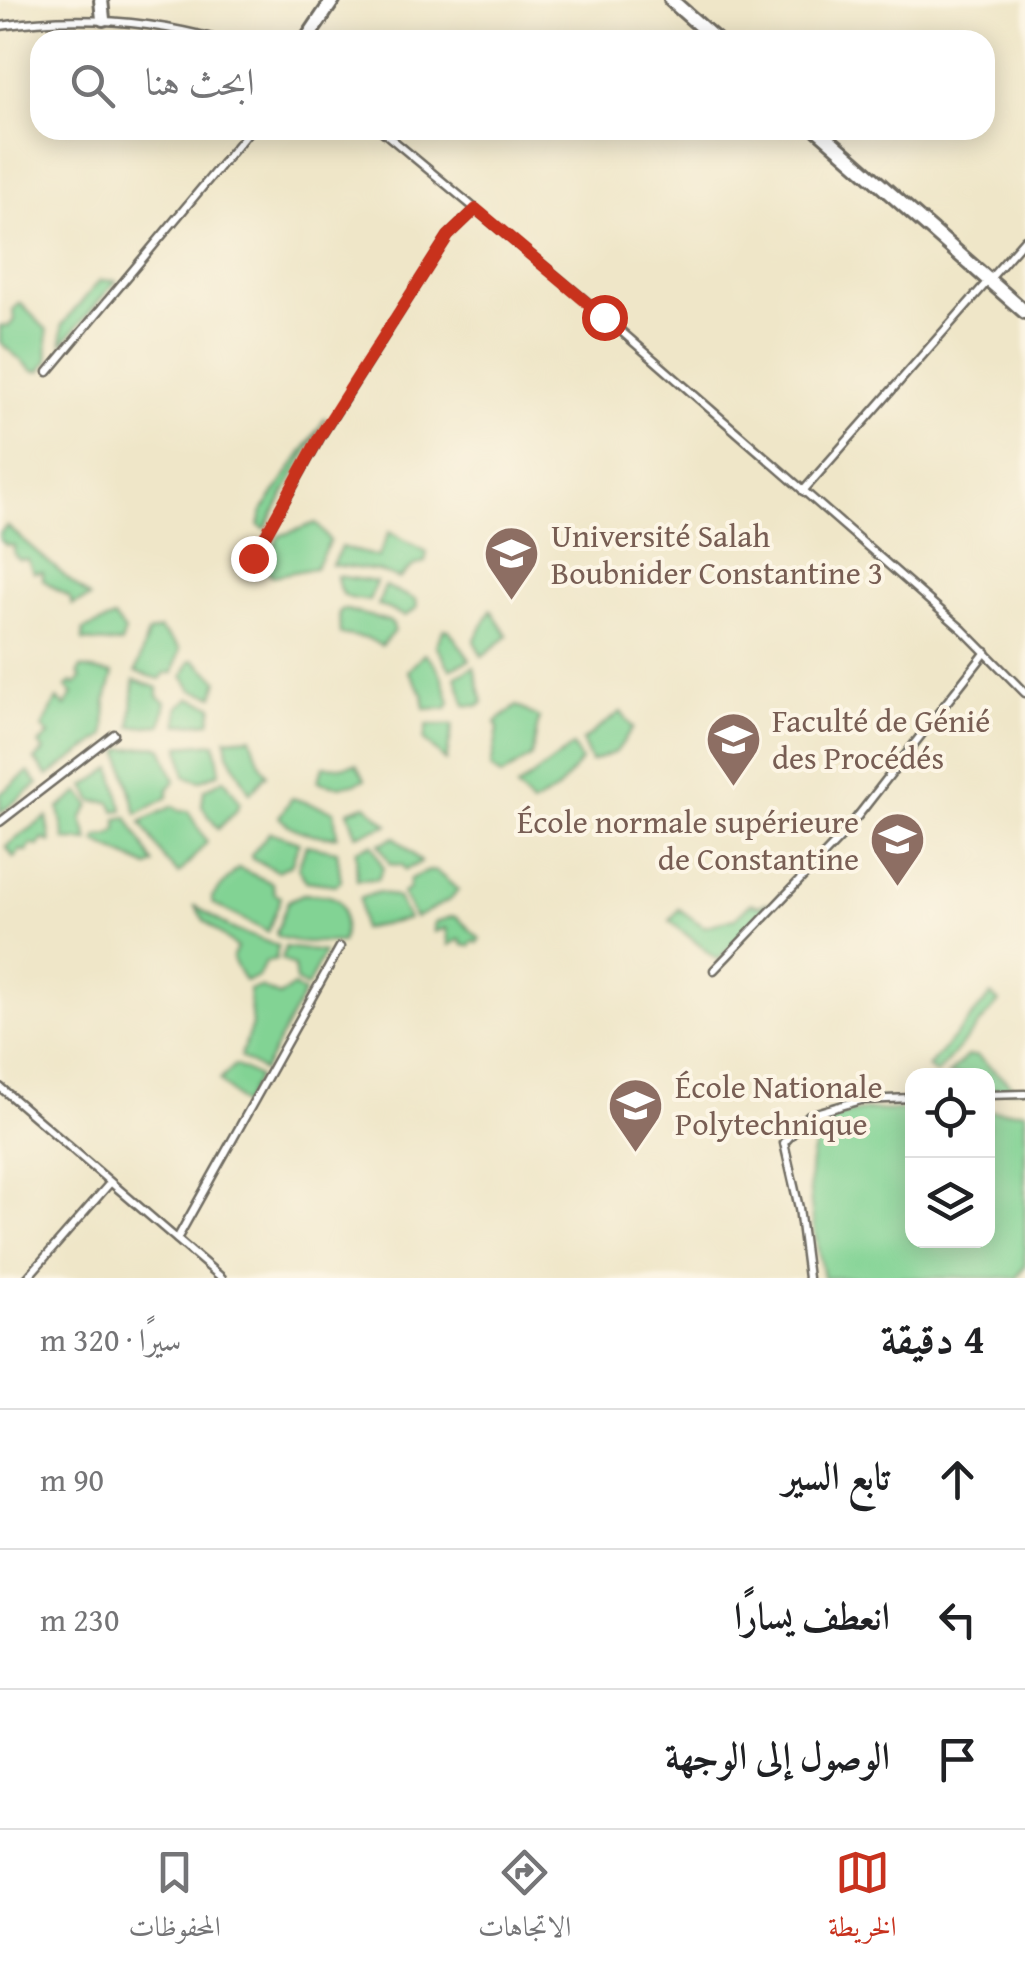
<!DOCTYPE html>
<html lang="ar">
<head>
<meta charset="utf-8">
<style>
  :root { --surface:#fff; --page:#f2f2f2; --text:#202124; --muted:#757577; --line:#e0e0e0; --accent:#c8321e }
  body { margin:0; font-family:"Gentium Book Plus",Amiri,serif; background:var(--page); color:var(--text); direction:rtl }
  .controls { position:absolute; right:30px; bottom:30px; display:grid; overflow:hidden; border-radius:20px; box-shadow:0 5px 25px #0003 }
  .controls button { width:90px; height:90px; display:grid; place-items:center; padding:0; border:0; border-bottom:2px solid var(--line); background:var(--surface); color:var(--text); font:50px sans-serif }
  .stop { position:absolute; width:30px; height:30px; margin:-22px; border:8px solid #c8321e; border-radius:50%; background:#fff }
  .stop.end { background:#c8321e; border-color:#fff; box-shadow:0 2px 10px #0008 }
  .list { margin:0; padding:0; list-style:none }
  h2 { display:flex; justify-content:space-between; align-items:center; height:130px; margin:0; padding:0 40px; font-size:42px }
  h2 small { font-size:32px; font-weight:400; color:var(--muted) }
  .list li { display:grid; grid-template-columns:65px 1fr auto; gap:30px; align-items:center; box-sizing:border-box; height:140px; padding:0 40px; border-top:2px solid var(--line) }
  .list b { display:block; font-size:38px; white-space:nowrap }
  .list em { font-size:32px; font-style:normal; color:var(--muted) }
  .icon { flex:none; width:55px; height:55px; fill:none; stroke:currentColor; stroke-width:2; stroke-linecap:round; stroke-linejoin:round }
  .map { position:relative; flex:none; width:1025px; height:1278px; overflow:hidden; direction:ltr }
  .search { position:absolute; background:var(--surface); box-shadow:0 5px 25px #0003; left:30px; right:30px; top:30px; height:110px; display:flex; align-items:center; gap:25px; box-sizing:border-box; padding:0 35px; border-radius:30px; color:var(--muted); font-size:38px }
  .sheet { height:550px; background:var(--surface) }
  nav { display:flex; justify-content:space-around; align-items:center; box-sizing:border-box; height:140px; border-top:2px solid var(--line); background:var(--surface); font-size:28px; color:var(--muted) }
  nav a { display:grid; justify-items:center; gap:5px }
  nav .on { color:var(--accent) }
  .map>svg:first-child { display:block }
  .green { fill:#82d394; stroke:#567f60; stroke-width:2.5 }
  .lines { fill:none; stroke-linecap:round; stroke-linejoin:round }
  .lane-casing { stroke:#706c62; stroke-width:11 }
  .street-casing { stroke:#706c62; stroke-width:18 }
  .lane { stroke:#fff; stroke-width:6 }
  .street { stroke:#fff; stroke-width:12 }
  .route { stroke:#c8321e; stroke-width:12 }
  .labels { text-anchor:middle; stroke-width:8; stroke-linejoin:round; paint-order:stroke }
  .education-label { font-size:32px; fill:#785e54; stroke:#fcf5e5; text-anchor:start }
</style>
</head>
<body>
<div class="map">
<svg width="1025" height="1278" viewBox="0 0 1025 1278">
  <rect width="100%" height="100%" fill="#fcf5e5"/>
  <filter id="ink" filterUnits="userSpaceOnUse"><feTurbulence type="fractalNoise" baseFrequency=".01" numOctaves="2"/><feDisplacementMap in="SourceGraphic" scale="20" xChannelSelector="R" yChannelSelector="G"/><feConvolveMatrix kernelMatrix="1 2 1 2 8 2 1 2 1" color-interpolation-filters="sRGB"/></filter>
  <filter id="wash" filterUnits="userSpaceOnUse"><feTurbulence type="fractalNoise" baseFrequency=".0048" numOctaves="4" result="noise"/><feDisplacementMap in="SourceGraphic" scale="40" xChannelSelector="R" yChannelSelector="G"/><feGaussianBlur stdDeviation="2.25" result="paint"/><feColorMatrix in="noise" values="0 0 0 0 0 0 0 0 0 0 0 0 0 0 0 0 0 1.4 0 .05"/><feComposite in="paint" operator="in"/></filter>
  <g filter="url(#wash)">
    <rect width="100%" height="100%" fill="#efe6c8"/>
    <g class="green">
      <path d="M100 280 116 281 62 344V325Z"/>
      <path d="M20 303 47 330 48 361 40 371H33L0 342V326H9L14 320 13 310Z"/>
      <path d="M326 417 265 529 259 526 263 510Z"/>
      <path d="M316 523 330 541 315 568 273 576 264 569 279 536Z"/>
      <path d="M7 526 90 598 72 605 70 598 43 580V572H33L28 560 18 559 14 554V546L6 545 0 540V533Z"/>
      <path d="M389 532 427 552 425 562 413 566 399 579 379 571 332 565 341 547 378 557Z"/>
      <path d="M337 576 376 582 369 601C346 597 340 601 337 576Z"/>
      <path d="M385 586 416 600 417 608 405 616 378 605Z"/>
      <path d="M343 609 388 621 393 624 394 631 381 646 369 639 340 634 339 612Z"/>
      <path d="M491 610 508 636 482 656 474 641Z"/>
      <path d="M114 618 125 631 121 644 83 641V630Z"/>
      <path d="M159 629 180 649 173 673H165L160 679 136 672 148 633Z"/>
      <path d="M444 629 449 630 470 660 450 669 436 645Z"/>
      <path d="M424 654C440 664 445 685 450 703L447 708 425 709 423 694 408 671Z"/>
      <path d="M194 660 218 680 214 696 192 690 183 676 190 661Z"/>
      <path d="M474 667 483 702 479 706 465 705 456 676Z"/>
      <path d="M81 668 113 674 106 700 105 736 48 776 35 760 44 751 39 744 49 735 42 728 57 699 65 706 73 694 66 687 72 682 75 685 81 679 78 673Z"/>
      <path d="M134 680 158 688V696L166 703 161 725 131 727Z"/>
      <path d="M190 698 213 706 210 722 178 725V707Z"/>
      <path d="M517 706 539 718 532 756 501 776 491 767 498 729 496 722Z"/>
      <path d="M621 712 633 728 616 752 591 762 582 741Z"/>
      <path d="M427 725H453L446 761 424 740Z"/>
      <path d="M251 737 259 761 267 774 250 793 228 753 226 739Z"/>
      <path d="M215 743 220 772 200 781 185 776 180 746Z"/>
      <path d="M156 746 162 748 175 781 168 789V797L137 814 120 752 123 749Z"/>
      <path d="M573 746 581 761 557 790 532 805 517 788Z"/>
      <path d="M356 764 365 779C349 788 334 787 317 781L324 766 340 767Z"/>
      <path d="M112 768 123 810 115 811 110 802 93 801 85 786Z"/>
      <path d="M28 772 38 784 0 813V794Z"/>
      <path d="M224 779 240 802 236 811 218 829 202 806 204 790Z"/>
      <path d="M80 792 90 805 82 819 89 841 65 840 59 808Z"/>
      <path d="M292 798 334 811 337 836C318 837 292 832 279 817Z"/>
      <path d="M366 805 388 825 356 835 348 811Z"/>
      <path d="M173 806 180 811H188L207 842 179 874 166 861 141 822Z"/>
      <path d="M47 817 51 842 43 839 38 846 31 844 27 852 21 850 14 858 6 846Z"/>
      <path d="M127 817 154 864 148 867 96 842 97 837 111 835 117 829V819Z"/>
      <path d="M270 832 299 842 291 865 277 871 252 859 251 855Z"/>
      <path d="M395 837 421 862 405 870 402 865 390 864 379 844Z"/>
      <path d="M372 844 383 868 378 879 357 880 356 850Z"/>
      <path d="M306 845 337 851 341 881 336 885 306 881 298 868Z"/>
      <path d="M238 868 272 883 275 894 281 897 268 932 212 903V897Z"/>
      <path d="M429 871 437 872 458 890 451 899 415 918 402 893 408 890 410 879Z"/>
      <path d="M379 892 398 898 408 919 362 929 360 898Z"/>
      <path d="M303 894C324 895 343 892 344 918 344 927 345 933 342 942H299L278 937 276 933 288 901Z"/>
      <path d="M751 903 759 906 767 903 768 908 718 960 670 921 679 909 704 927 735 918Z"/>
      <path d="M194 905 232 929 278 946 276 959 265 962 258 977 245 981 232 958 237 948 204 920Z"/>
      <path d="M452 916 458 918 480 939 478 943 473 941 470 946 463 945 460 939 449 945 446 928 434 932V923Z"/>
      <path d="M285 947 324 952 307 987 296 981 294 966 282 959Z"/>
      <path d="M294 986 304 993 263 1071 240 1057 252 1025 249 990 261 987 279 996Z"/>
      <path d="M991 995 999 1002 936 1074 928 1067Z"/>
      <path d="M967 1056H977L1016 1089H988V1076L948 1075Z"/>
      <path d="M235 1065 258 1077 243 1105 220 1080Z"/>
      <path d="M868 1110 912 1111V1240H988V1111H1025V1265L1017 1278H823C817 1235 790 1146 836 1118 844 1113 859 1112 868 1110Z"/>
    </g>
  </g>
  <g filter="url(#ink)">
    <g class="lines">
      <defs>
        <g id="lane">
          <path d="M0 26C74 15 148 20 220 40"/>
          <path d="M381 130 605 317 963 630 1025 693"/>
          <path d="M48 372 250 130"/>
          <path d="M803 491 1025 239"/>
          <path d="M253 558 321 436 448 236 476 209"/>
          <path d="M0 822 114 734"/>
          <path d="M714 970 843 835 986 652"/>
          <path d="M0 1087 222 1278"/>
          <path d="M988 1095 1025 1094"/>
          <path d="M177 1239 340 947"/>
          <path d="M27 1278 110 1183"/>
          <path d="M808 1278 799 1208 784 1143 809 1115 861 1100 912 1098"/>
        </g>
        <g id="street">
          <path d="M101 0 103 19"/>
          <path d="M671 0 716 40"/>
          <path d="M306 40 333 0"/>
          <path d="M818 130 1025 312"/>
        </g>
      </defs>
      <use href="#lane" class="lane-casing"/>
      <use href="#street" class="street-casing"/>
      <use href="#lane" class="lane"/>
      <use href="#street" class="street"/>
    </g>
  </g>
  <g class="lines" filter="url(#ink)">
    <path class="route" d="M253 558 320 436 448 236 476 209 604 317"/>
  </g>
  <defs>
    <symbol id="university-pin" viewBox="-11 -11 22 30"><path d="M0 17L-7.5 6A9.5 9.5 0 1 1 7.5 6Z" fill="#8d6e63" stroke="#fcf5e5"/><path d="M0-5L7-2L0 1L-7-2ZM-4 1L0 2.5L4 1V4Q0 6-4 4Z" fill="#fff"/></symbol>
  </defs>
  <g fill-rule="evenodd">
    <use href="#university-pin" x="480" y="522" width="63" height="86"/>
    <use href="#university-pin" x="702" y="708" width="63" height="86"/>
    <use href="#university-pin" x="866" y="808" width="63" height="86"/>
    <use href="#university-pin" x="604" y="1074" width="63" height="86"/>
  </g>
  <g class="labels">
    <g class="education-label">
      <text x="551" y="547">Université Salah<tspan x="551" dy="37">Boubnider Constantine 3</tspan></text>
      <text x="772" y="732">Faculté de Génié<tspan x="772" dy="37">des Procédés</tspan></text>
      <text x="859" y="833" text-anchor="end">École normale supérieure<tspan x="859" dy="37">de Constantine</tspan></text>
      <text x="675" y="1098">École Nationale<tspan x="675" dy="37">Polytechnique</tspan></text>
    </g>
  </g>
</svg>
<div class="controls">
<button><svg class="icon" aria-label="locate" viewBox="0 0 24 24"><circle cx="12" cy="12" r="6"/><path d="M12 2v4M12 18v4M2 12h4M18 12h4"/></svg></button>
<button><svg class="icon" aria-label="layers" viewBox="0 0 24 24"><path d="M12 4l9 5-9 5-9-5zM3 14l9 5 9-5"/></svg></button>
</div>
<div class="stop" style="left:604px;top:317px"></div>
<div class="stop end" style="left:253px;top:558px"></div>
<div class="search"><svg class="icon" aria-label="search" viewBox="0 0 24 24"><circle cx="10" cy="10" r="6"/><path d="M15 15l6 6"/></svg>ابحث هنا</div>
</div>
<section class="sheet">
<h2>4 دقيقة<small>سيرًا · 320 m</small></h2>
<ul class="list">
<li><svg class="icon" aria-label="ahead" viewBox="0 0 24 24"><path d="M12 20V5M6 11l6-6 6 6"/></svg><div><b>تابع السير</b></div><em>90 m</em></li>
<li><svg class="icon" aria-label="left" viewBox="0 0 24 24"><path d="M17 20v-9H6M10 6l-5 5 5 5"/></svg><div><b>انعطف يسارًا</b></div><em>230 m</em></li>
<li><svg class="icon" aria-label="arrive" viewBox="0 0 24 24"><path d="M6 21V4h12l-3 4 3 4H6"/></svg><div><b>الوصول إلى الوجهة</b></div></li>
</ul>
</section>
<nav>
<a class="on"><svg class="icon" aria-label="map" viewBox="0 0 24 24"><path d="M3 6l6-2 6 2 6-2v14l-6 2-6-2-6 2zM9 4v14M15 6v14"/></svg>الخريطة</a>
<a><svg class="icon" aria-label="directions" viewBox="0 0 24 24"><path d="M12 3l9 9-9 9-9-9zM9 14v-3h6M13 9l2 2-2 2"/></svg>الاتجاهات</a>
<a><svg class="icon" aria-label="saved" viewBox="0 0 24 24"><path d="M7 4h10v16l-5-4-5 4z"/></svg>المحفوظات</a>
</nav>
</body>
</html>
